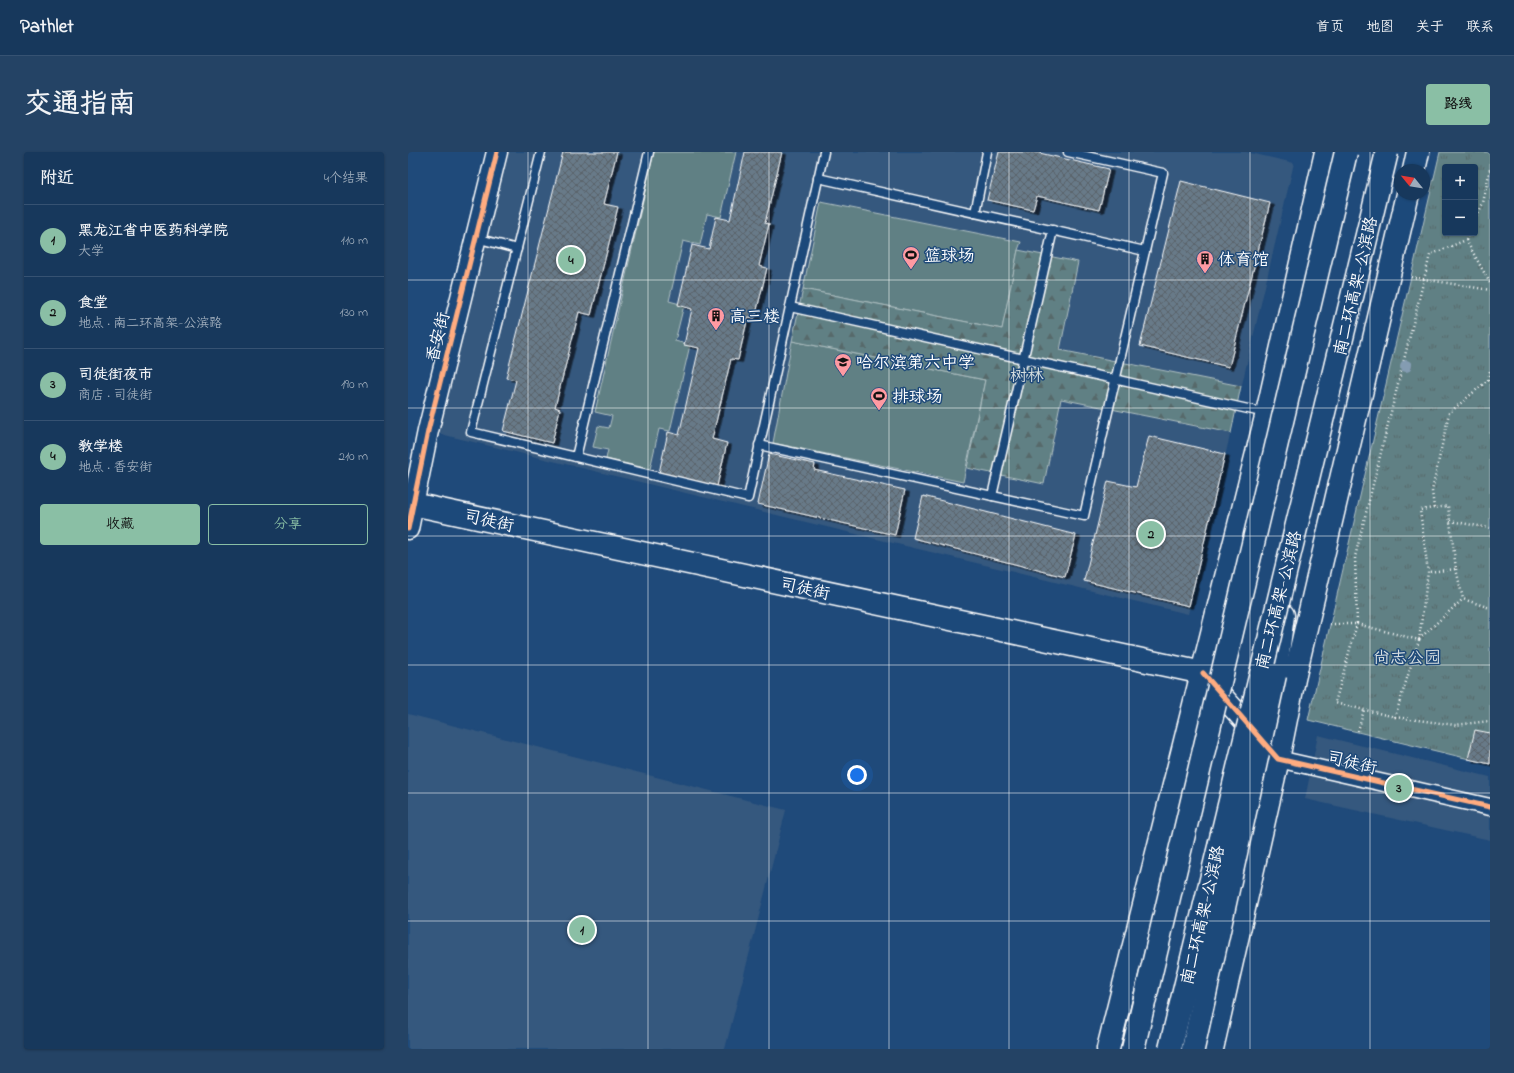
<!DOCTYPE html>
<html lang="zh">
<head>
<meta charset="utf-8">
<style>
  :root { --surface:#17385c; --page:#244365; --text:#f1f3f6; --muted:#9eacbb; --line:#365272; --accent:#8abfa5 }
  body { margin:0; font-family:"Indie Flower","LXGW WenKai TC",sans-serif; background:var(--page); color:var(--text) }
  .controls { position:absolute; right:12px; top:12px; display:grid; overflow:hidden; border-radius:4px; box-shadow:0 1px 3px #0004 }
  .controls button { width:36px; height:36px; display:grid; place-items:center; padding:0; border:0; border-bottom:1px solid var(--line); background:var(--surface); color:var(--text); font:20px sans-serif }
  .compass { position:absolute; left:986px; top:12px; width:36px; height:36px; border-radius:50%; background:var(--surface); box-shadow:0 1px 3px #0004; rotate:300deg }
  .you { position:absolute; left:449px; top:623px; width:14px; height:14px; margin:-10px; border:3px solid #fff; border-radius:50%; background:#1a73e8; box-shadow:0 0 0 6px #1a73e833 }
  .badge { display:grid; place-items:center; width:26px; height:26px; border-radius:50%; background:var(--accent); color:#111; font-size:13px; font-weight:700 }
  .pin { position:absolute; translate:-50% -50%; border:2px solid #fff; box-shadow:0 1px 4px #0006 }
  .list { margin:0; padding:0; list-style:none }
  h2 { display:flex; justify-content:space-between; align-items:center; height:52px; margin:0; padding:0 16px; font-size:17px }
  h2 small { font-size:13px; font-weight:400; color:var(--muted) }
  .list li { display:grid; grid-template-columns:26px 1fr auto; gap:12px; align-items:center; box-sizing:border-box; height:72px; padding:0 16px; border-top:1px solid var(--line) }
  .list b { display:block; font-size:15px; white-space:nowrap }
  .list p { margin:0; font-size:13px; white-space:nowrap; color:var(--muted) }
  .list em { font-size:13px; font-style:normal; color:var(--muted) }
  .actions { display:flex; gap:8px; padding:12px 16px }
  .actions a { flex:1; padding:9px 0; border:1px solid var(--accent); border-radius:4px; text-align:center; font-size:14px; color:var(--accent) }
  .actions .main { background:var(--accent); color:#111 }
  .map { position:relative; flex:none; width:1082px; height:897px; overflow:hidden; border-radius:4px }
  header { display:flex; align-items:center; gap:24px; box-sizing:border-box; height:56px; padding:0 20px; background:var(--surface); border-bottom:1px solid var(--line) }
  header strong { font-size:19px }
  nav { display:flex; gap:22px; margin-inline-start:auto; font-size:14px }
  .intro { display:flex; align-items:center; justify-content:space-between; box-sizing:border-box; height:96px; padding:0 24px }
  h1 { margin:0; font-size:28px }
  .button { padding:10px 18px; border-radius:4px; background:var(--accent); color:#111; font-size:14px; font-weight:700 }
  main { display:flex; gap:24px; padding:0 24px }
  aside { flex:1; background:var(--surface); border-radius:4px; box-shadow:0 1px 3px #0004 }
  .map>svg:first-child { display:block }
  .built { fill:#35587e }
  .green { fill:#608084; stroke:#b0c0c2 }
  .forest { fill:url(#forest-firs); stroke:#b0c0c2 }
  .park { fill:url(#park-tufts); stroke:#b0c0c2; fill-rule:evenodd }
  .building { fill:url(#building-cross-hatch); stroke:#fff; filter:url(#shadow) }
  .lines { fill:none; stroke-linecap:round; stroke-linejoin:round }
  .service-casing { stroke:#fff; stroke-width:11 }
  .minor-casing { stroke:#fff; stroke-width:19 }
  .tertiary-casing { stroke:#fff; stroke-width:23 }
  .secondary-casing { stroke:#fff; stroke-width:25 }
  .trunk-casing { stroke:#fff; stroke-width:25 }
  .path { stroke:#fff; stroke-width:2.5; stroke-dasharray:1 3; stroke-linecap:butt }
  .service { stroke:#1f4a7a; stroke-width:8 }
  .minor { stroke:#1f4a7a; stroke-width:16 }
  .tertiary { stroke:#1f4a7a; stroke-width:20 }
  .secondary { stroke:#1f4a7a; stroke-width:22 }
  .trunk { stroke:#1f4a7a; stroke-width:22 }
  .trunk-bridge-casing { stroke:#fff; stroke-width:25; stroke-linecap:butt }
  .trunk-bridge { stroke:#1f4a7a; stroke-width:22 }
  .cycleway-casing { stroke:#1f4a7a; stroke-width:8 }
  .cycleway { stroke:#ffac80; stroke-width:5 }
  .tree { fill:#849cb2 }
  .grid { fill:none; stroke:#fff; stroke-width:1; stroke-opacity:0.55 }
  .labels { text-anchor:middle; stroke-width:3; stroke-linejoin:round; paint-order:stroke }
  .poi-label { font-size:17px; fill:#fff; stroke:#1f4a7a; text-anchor:start }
  .street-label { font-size:17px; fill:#fff; stroke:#1f4a7a }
  .park-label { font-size:17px; fill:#d7dfe0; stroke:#1f4a7a }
</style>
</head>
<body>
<header>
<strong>Pathlet</strong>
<nav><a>首页</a><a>地图</a><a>关于</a><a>联系</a></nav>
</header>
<div class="intro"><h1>交通指南</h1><a class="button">路线</a></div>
<main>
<aside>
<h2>附近<small>4个结果</small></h2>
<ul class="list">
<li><span class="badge">1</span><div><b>黑龙江省中医药科学院</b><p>大学</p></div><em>110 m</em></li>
<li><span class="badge">2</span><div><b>食堂</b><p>地点 · 南二环高架-公滨路</p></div><em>130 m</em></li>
<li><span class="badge">3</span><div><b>司徒街夜市</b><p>商店 · 司徒街</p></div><em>190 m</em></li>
<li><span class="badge">4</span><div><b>教学楼</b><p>地点 · 香安街</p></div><em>210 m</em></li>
</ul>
<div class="actions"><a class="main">收藏</a><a>分享</a></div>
</aside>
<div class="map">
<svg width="1082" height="897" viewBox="0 0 1082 897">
  <defs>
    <pattern id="forest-firs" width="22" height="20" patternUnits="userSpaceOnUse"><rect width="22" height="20" fill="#608084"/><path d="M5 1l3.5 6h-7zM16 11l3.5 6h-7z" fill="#57696b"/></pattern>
    <pattern id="park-tufts" width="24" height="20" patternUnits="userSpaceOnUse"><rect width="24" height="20" fill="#608084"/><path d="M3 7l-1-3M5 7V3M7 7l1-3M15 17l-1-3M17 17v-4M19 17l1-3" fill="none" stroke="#57696b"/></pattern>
    <pattern id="building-cross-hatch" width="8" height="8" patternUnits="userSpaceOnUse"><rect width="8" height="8" fill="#677a88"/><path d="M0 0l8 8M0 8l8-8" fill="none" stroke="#5a636a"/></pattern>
    <filter id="shadow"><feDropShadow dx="4.5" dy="2.5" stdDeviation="0" flood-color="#0009"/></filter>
  </defs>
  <rect width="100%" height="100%" fill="#1f4a7a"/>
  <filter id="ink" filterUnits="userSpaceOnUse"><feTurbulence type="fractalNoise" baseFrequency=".025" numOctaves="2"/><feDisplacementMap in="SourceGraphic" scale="8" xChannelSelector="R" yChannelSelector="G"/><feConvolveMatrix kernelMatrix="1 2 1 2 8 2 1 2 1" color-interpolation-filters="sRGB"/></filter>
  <g filter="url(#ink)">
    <g class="built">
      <path d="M89 0H838L886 11 780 462 20 279Z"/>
      <path d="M0 562 378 658 317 897H0Z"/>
      <path d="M910 583 1082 625V688L897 647Z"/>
    </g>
    <g class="green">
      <path d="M246 0H328L313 65 299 62 292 93 275 89 261 149 276 153 267 189 282 193 262 279 251 277 242 317 198 307 200 298 185 295 190 274 201 276 204 264 187 260Z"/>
      <path d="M413 50 613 90 610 98 594 177 395 137Z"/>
      <path d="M384 189 577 228 555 330 365 291Z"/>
    </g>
    <path class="forest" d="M610 98 670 110 652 198 833 234 823 281 653 247 636 332 559 316 577 228 384 189 395 137 594 177Z"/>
    <path class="park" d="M1032 0H1082V612L900 568ZM1037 15H1067V81H1037Z"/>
    <g class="building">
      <path d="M155 0H209L196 52 210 55 183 163 171 160 147 255 152 257 144 291 95 279 108 228 98 226Z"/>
      <path d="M337 0H374L357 71 361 72 351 114 359 116 347 166 340 165 330 208 323 207 304 287 319 291 309 334 251 321 260 280 271 283 291 196 276 193 284 157 270 153 284 93 301 97 308 65 322 68Z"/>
      <path d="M591 0H627L701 17 691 58 629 44 625 58 579 48Z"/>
      <path d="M773 29 862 51 821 215 732 194Z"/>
      <path d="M741 284 817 302 781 454 676 429 700 329 728 335Z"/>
      <path d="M361 302 407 312 406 318 497 338 487 383 350 352Z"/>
      <path d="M515 344 668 383 657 425 505 386Z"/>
      <path d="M1067 578 1082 581V612L1060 607Z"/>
    </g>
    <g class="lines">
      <defs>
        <g id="service">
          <path d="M133 0 63 280 340 346 416 0"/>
          <path d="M410 26 737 99"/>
          <path d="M567 61 579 0"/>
          <path d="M68 86 109 97"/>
          <path d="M382 155 858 261"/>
          <path d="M351 293 676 364 755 21 660 0"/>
          <path d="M168 305 241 0"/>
          <path d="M584 344 645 78"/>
        </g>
        <path id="minor" d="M870 607 1082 655"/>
        <g id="tertiary">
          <path d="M0 377 20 279 89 0"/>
          <path d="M801 529 849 583"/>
        </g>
        <path id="secondary" d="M0 351 795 521"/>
        <g id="trunk">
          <path d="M1006 18 1010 0"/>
          <path d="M867 523 875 463"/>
          <path d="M700 897 859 261 918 0"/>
          <path d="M804 897 870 607 886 527 1000 42"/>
        </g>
      </defs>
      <use href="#service" class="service-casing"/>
      <use href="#minor" class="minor-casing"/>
      <use href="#tertiary" class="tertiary-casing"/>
      <use href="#secondary" class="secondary-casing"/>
      <use href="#trunk" class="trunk-casing"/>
      <g class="path">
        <path d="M1067 68 1075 51 1082 17"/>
        <path d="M1058 88 1082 131"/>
        <path d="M1003 125 1082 138"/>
        <path d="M1026 356 1024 339 1041 261 1080 228 1082 219"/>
        <path d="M1042 369 1082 376"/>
        <path d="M1048 417 1055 447 1082 456"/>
        <path d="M922 472H949L947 405 1022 103 1058 88 1061 81"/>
        <path d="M949 472 1011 488 987 565 927 551Z"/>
        <path d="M1011 487 1055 447"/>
        <path d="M1011 488 1020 420 1012 358 1040 354 1048 417 1020 420"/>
        <path d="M987 565 1047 573 1082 569"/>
        <path d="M950 579 956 558"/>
      </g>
      <use href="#service" class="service"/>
      <use href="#minor" class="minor"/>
      <use href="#tertiary" class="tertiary"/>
      <use href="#secondary" class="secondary"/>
      <use href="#trunk" class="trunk"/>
      <defs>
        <g id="trunk-bridge">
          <path d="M725 897 938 0"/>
          <path d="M762 897 979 0"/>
          <path d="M785 897 867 523"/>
        </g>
      </defs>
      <use href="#trunk-bridge" class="trunk-bridge-casing"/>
      <use href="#trunk-bridge" class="trunk-bridge"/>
      <defs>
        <g id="cycleway">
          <path d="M0 377 20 279 89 0"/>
          <path d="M795 521 870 607 1082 655"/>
        </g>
      </defs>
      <use href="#cycleway" class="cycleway-casing"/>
      <use href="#cycleway" class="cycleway"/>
    </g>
    <circle class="tree" cx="998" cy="214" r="6"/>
  </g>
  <path class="grid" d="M120 0V897M240 0V897M361 0V897M481 0V897M601 0V897M721 0V897M842 0V897M962 0V897M0 128H1082M0 256H1082M0 384H1082M0 513H1082M0 641H1082M0 769H1082"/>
  <defs>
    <symbol id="stadium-pin" viewBox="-11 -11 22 30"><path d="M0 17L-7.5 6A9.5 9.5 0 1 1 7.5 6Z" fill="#ff9aa2" stroke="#1f4a7a"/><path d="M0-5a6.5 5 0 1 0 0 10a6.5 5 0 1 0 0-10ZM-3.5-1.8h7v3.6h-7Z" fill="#111"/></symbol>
    <symbol id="building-pin" viewBox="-11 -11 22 30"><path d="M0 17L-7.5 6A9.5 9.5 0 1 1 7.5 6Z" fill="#ff9aa2" stroke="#1f4a7a"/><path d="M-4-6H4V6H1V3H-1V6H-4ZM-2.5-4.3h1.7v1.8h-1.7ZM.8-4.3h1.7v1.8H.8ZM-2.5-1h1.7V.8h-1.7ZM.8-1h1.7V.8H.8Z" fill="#111"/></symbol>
    <symbol id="school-pin" viewBox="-11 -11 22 30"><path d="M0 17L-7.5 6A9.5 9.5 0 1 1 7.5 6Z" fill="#ff9aa2" stroke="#1f4a7a"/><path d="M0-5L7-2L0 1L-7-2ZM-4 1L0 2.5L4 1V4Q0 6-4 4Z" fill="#111"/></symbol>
  </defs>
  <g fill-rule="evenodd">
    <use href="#stadium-pin" x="493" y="93" width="20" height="27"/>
    <use href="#building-pin" x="787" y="97" width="20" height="27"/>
    <use href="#building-pin" x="298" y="154" width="20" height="27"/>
    <use href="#school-pin" x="425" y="200" width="20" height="27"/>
    <use href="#stadium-pin" x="461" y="234" width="20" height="27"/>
  </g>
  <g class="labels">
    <g class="poi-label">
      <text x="516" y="109">篮球场</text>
      <text x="810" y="113">体育馆</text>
      <text x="321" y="170">高三楼</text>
      <text x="448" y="216">哈尔滨第六中学</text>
      <text x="484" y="250">排球场</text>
    </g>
    <g class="street-label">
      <text transform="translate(947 134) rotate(-77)" y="6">南二环高架-公滨路</text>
      <text transform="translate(29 185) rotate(-76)" y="6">香安街</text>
      <text transform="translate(81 368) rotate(12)" y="6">司徒街</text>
      <text transform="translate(397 436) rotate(12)" y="6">司徒街</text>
      <text transform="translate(870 448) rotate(-76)" y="6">南二环高架-公滨路</text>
      <text transform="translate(944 610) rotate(13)" y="6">司徒街</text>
      <text transform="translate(794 763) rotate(-77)" y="6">南二环高架-公滨路</text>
    </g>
    <g class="park-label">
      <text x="619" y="229">树林</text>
      <text x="999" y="511">尚志公园</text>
    </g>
  </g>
</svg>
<div class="controls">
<button>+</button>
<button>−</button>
</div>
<svg class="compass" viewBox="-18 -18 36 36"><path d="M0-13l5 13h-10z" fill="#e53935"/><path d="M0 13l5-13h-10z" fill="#9eacbb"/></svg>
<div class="you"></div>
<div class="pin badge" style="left:174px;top:778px">1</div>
<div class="pin badge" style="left:743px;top:382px">2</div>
<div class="pin badge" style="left:991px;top:636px">3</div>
<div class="pin badge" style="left:163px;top:108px">4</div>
</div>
</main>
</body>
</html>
